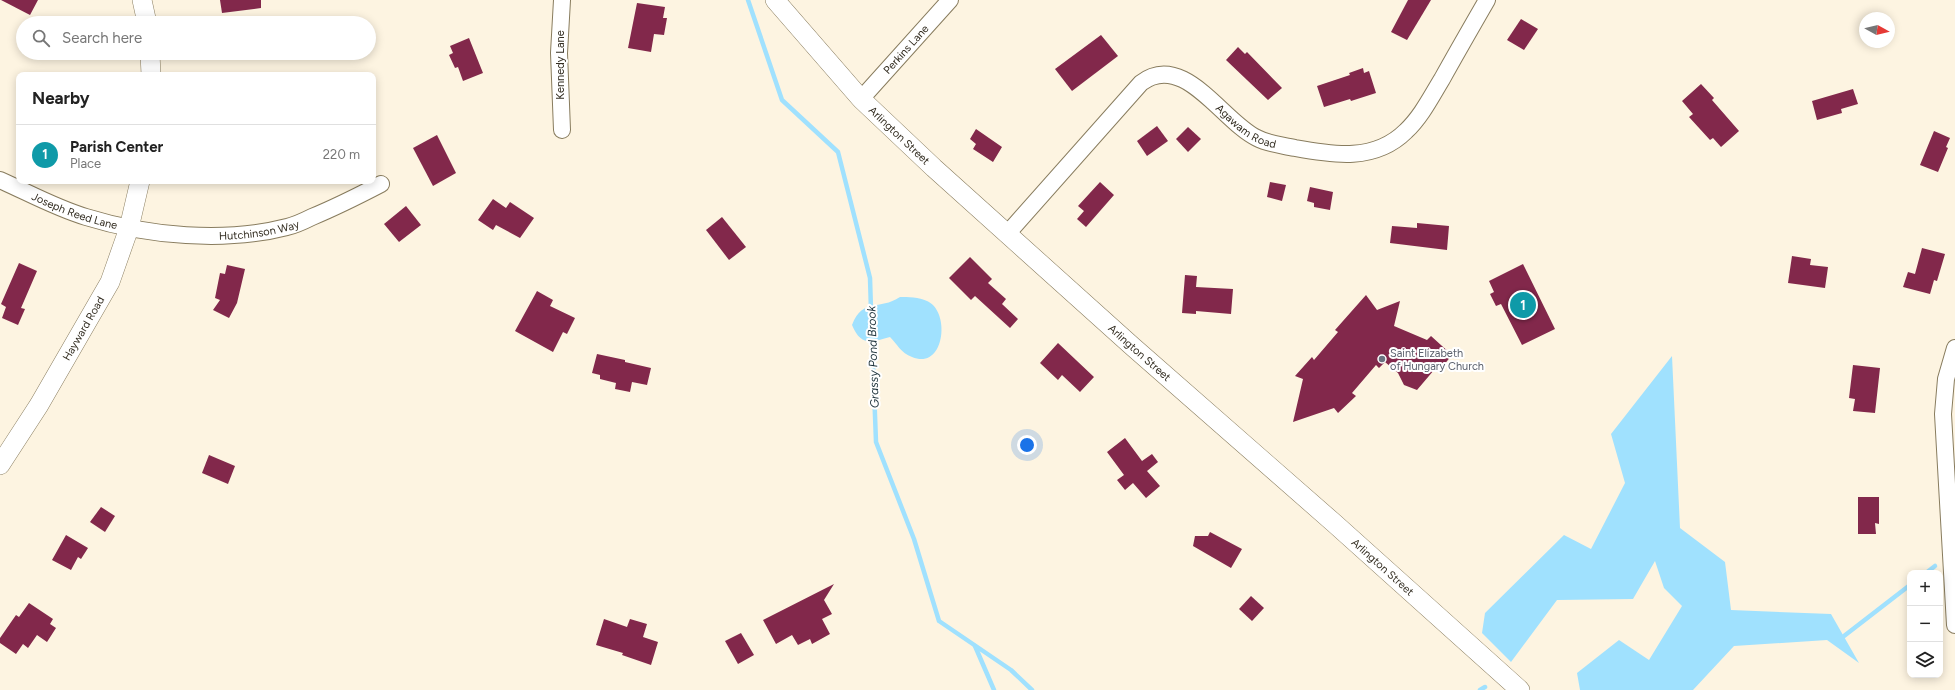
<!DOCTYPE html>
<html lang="en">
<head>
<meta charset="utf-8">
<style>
  :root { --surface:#fff; --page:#f2f2f2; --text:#222; --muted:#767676; --line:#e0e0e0; --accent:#7c3aed }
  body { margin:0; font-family:Figtree,sans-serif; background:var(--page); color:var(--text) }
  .controls { position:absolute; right:12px; bottom:12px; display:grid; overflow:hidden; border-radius:8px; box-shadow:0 2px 10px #0003 }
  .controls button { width:36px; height:36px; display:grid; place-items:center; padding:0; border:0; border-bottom:1px solid var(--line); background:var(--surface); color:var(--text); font:20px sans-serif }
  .compass { position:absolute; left:1859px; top:12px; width:36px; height:36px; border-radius:50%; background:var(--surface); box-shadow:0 2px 10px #0003; rotate:98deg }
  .you { position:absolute; left:1027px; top:445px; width:14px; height:14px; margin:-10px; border:3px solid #fff; border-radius:50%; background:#1a73e8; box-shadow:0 0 0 6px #1a73e833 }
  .badge { display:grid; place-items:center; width:26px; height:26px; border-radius:50%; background:var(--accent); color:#fff; font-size:13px; font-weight:700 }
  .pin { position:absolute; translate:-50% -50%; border:2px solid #fff; box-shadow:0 1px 4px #0006 }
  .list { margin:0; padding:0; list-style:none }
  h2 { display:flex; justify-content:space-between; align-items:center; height:52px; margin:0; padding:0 16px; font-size:17px }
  h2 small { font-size:13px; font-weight:400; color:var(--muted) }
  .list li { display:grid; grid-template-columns:26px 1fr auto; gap:12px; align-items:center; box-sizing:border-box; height:60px; padding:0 16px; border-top:1px solid var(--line) }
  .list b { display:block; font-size:15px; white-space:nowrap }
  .list p { margin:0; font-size:13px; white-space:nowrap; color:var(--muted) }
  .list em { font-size:13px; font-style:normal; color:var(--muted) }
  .icon { flex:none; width:22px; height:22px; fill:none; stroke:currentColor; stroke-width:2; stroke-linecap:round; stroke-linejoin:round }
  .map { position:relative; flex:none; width:1955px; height:690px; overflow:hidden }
  .search { position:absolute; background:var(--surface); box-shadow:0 2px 10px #0003; left:16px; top:16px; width:360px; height:44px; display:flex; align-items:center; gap:10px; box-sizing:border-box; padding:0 14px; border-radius:22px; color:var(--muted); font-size:15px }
  .panel { position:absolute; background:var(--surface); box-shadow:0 2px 10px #0003; left:16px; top:72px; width:360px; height:112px; border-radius:8px }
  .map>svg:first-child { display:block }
  .water { fill:#a0e1fe }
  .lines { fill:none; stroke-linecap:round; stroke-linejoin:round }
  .stream { stroke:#a0e1fe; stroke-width:4.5 }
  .building { fill:#82284b }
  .minor-casing { stroke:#887c5e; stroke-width:18 }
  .tertiary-casing { stroke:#887c5e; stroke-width:20 }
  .minor { stroke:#fff; stroke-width:16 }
  .tertiary { stroke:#fff; stroke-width:19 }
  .worship-dot { fill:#6b7280; stroke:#fff; stroke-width:1.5 }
  .labels { text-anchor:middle; stroke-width:4; stroke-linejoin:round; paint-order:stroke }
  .street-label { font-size:11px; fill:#322c20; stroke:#fff }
  .worship-label { font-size:11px; fill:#5b616d; stroke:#fff; text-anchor:start }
  .water-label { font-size:12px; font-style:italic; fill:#1e333c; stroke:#fff }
</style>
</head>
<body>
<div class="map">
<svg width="1955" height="690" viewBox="0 0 1955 690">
  <rect width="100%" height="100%" fill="#fdf4e1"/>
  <g class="water">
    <path d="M900 297C908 297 919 297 927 301 951 311 945 371 912 357 901 353 897 344 890 337 872 342 861 347 852 325 863 297 879 311 900 297Z"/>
    <path d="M1672 356 1680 528 1725 562 1731 610 1831 614 1859 663 1827 640 1734 646 1693 690H1580L1577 673 1619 640 1649 660 1682 606 1664 588 1655 561 1633 599 1557 600 1511 662 1482 633 1485 613 1564 535 1591 549 1625 483 1611 434Z"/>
  </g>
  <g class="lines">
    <g class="stream">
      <path d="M748 0 782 100 838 152 870 278 871 310"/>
      <path d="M872 336 876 442 914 539 939 621 1011 670 1032 690"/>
      <path d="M1926 573 1935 566"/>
      <path d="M1844 636 1910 585"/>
      <path d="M975 646 994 690"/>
      <path d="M1480 690 1485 687"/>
    </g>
  </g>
  <g class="building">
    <path d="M1 0H38L30 15Z"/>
    <path d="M220 0H261V8L222 13Z"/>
    <path d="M1408 0H1431L1407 40 1391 32Z"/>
    <path d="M637 3 665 7 663 18H667L664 35 654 34 651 52 628 48Z"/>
    <path d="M1521 19 1538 29 1524 50 1507 40Z"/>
    <path d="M1101 35 1118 56 1072 91 1055 69Z"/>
    <path d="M469 38 483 73 463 81 458 67 455 68 449 55 453 53 450 46Z"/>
    <path d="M1238 47 1245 54 1247 52 1282 88 1268 100 1226 60Z"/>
    <path d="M1363 68 1364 73 1369 71 1376 93 1351 101 1350 99 1324 107 1317 86 1350 75 1349 73Z"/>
    <path d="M1701 84 1714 98 1712 100 1739 131 1721 147 1713 138 1710 140 1689 117 1693 114 1682 101Z"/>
    <path d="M1853 89 1858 104 1841 109 1842 113 1817 120 1812 101Z"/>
    <path d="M1157 126 1168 141 1147 156 1137 141Z"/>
    <path d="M1188 127 1201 139 1188 152 1176 139Z"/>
    <path d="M976 129 1002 147 993 162 973 149 976 144 970 139Z"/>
    <path d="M1934 131 1950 138 1946 147 1948 148 1938 172 1920 165Z"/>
    <path d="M437 135 456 173 433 186 413 148Z"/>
    <path d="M1100 182 1114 195 1086 227 1077 219 1084 211 1078 206Z"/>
    <path d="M1270 182 1286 185 1282 201 1267 197Z"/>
    <path d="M1310 187 1333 192 1330 210 1314 207V203L1307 201Z"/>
    <path d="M493 199 506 208 510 202 534 218 520 238 496 225 493 230 478 220Z"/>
    <path d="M406 206 421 225 399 242 384 224Z"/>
    <path d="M722 217 746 247 729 260 706 230Z"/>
    <path d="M1417 223 1449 226 1447 250 1390 243 1392 226 1417 228Z"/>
    <path d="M1922 248 1945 254 1937 281 1934 280 1930 294 1903 287 1908 272 1915 274Z"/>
    <path d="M1792 256 1811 259 1810 265 1828 267 1825 288 1788 283Z"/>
    <path d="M970 257 992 279 988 283 1006 299 1002 304 1018 319 1010 328 975 296 971 300 949 278Z"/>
    <path d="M19 263 37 271 21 308 25 309 18 325 2 318 6 307 1 304Z"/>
    <path d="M1523 264 1555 329 1522 345 1501 304 1496 306 1490 294 1494 292 1489 281Z"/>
    <path d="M227 265 245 269 237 303 229 318 213 310 220 300 215 298 220 273 225 274Z"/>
    <path d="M1185 275 1197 276 1196 287 1233 289 1231 314 1196 311V314L1182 313Z"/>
    <path d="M537 291 553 300 550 306 575 318 567 334 563 332 553 352 515 331Z"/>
    <path d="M1366 295 1377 310 1400 301 1394 326 1427 340 1431 336 1452 355 1443 366 1440 363 1417 390 1404 385 1398 373 1385 362 1379 368 1376 365 1352 393 1356 396 1338 413 1334 408 1293 422 1303 379 1295 376 1312 357 1314 360 1338 332 1335 330Z"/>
    <path d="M1058 343 1094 377 1080 392 1062 375 1058 380 1040 363Z"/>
    <path d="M597 354 625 360V362L651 368 647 385 632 382 630 392 615 389 616 383 600 379V375L592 373Z"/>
    <path d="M1853 365 1880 368 1875 413 1853 411 1855 399 1849 398Z"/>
    <path d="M1125 438 1142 461 1152 454 1158 462 1147 471 1160 486 1146 498 1133 483 1125 490 1117 480 1124 475 1107 452Z"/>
    <path d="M209 455 235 466 228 484 202 473Z"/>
    <path d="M1858 497H1879V524L1875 523 1876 534H1858Z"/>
    <path d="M101 507 115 516 105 532 90 522Z"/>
    <path d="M1210 532 1242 549 1231 568 1193 546 1195 536H1208Z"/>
    <path d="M66 535 88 548 81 559 78 557 71 570 52 560Z"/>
    <path d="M834 584 824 600 832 614 822 619 830 634 812 644 810 639 798 645 792 635 776 644 763 620Z"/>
    <path d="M1251 596 1264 608 1252 621 1239 609Z"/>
    <path d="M29 603 53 619 50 624 56 628 47 642 37 635 28 648 23 644 16 654 0 643V638L16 615 19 617Z"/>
    <path d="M604 619 627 627 630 619 647 624 643 637 658 642 651 665 622 655 623 653 596 645Z"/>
    <path d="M741 633 754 655 738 664 725 641Z"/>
  </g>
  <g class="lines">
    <defs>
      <g id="minor">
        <path id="s1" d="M861 99 950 0"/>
        <path d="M562 130 559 53 562 0"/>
        <path id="s2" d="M0 180C29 193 56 208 86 217 147 236 225 243 287 227 296 225 304 221 312 217 336 207 358 196 381 184"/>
        <path id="s3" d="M1007 234 1141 83C1183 50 1223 122 1257 138 1268 144 1282 145 1295 148 1333 155 1375 162 1406 131 1421 117 1431 97 1442 79 1457 52 1472 26 1487 0"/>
        <path d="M1955 348 1946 379 1943 414 1955 625"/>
      </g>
      <g id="tertiary">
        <path d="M142 0 147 23"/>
        <path id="s4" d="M775 0 861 99 934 168 1132 346 1334 523 1520 690"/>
        <path d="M150 53 151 75"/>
        <path id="s5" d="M0 465 39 405 110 282 129 228 140 181"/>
      </g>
    </defs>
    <use href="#minor" class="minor-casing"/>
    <use href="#tertiary" class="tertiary-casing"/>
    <use href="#minor" class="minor"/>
    <use href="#tertiary" class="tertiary"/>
  </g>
  <circle class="worship-dot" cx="1382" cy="359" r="4"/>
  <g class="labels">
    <g class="street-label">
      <text dy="4" stroke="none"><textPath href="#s1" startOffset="67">Perkins Lane</textPath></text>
      <text transform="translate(560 65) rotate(-90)" y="4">Kennedy Lane</text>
      <text dy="4" stroke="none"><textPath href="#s3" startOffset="326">Agawam Road</textPath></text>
      <text dy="4" stroke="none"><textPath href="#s4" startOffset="184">Arlington Street</textPath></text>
      <text dy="4" stroke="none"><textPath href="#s2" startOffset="81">Joseph Reed Lane</textPath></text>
      <text dy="4" stroke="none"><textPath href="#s2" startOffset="269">Hutchinson Way</textPath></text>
      <text dy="4" stroke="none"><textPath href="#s5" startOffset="160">Hayward Road</textPath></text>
      <text dy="4" stroke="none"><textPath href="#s4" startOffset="508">Arlington Street</textPath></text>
      <text dy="4" stroke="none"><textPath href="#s4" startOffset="832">Arlington Street</textPath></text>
    </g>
    <g class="worship-label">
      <text x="1390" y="357">Saint Elizabeth<tspan x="1390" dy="13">of Hungary Church</tspan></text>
    </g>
    <g class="water-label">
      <text transform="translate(873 357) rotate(-92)" y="4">Grassy Pond Brook</text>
    </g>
  </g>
</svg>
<div class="controls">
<button>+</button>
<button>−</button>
<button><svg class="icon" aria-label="layers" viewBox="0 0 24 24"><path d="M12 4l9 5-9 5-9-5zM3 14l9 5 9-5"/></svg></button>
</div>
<svg class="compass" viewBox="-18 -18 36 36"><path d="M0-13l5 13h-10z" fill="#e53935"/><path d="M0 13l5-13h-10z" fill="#767676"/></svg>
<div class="you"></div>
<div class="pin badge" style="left:1523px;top:305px;background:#0f9aa8">1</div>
<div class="search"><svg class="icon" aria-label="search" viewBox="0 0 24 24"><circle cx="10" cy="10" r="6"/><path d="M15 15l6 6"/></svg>Search here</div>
<section class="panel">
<h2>Nearby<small></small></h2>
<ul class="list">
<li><span class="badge" style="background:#0f9aa8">1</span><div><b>Parish Center</b><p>Place</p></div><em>220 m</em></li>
</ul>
</section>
</div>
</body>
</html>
